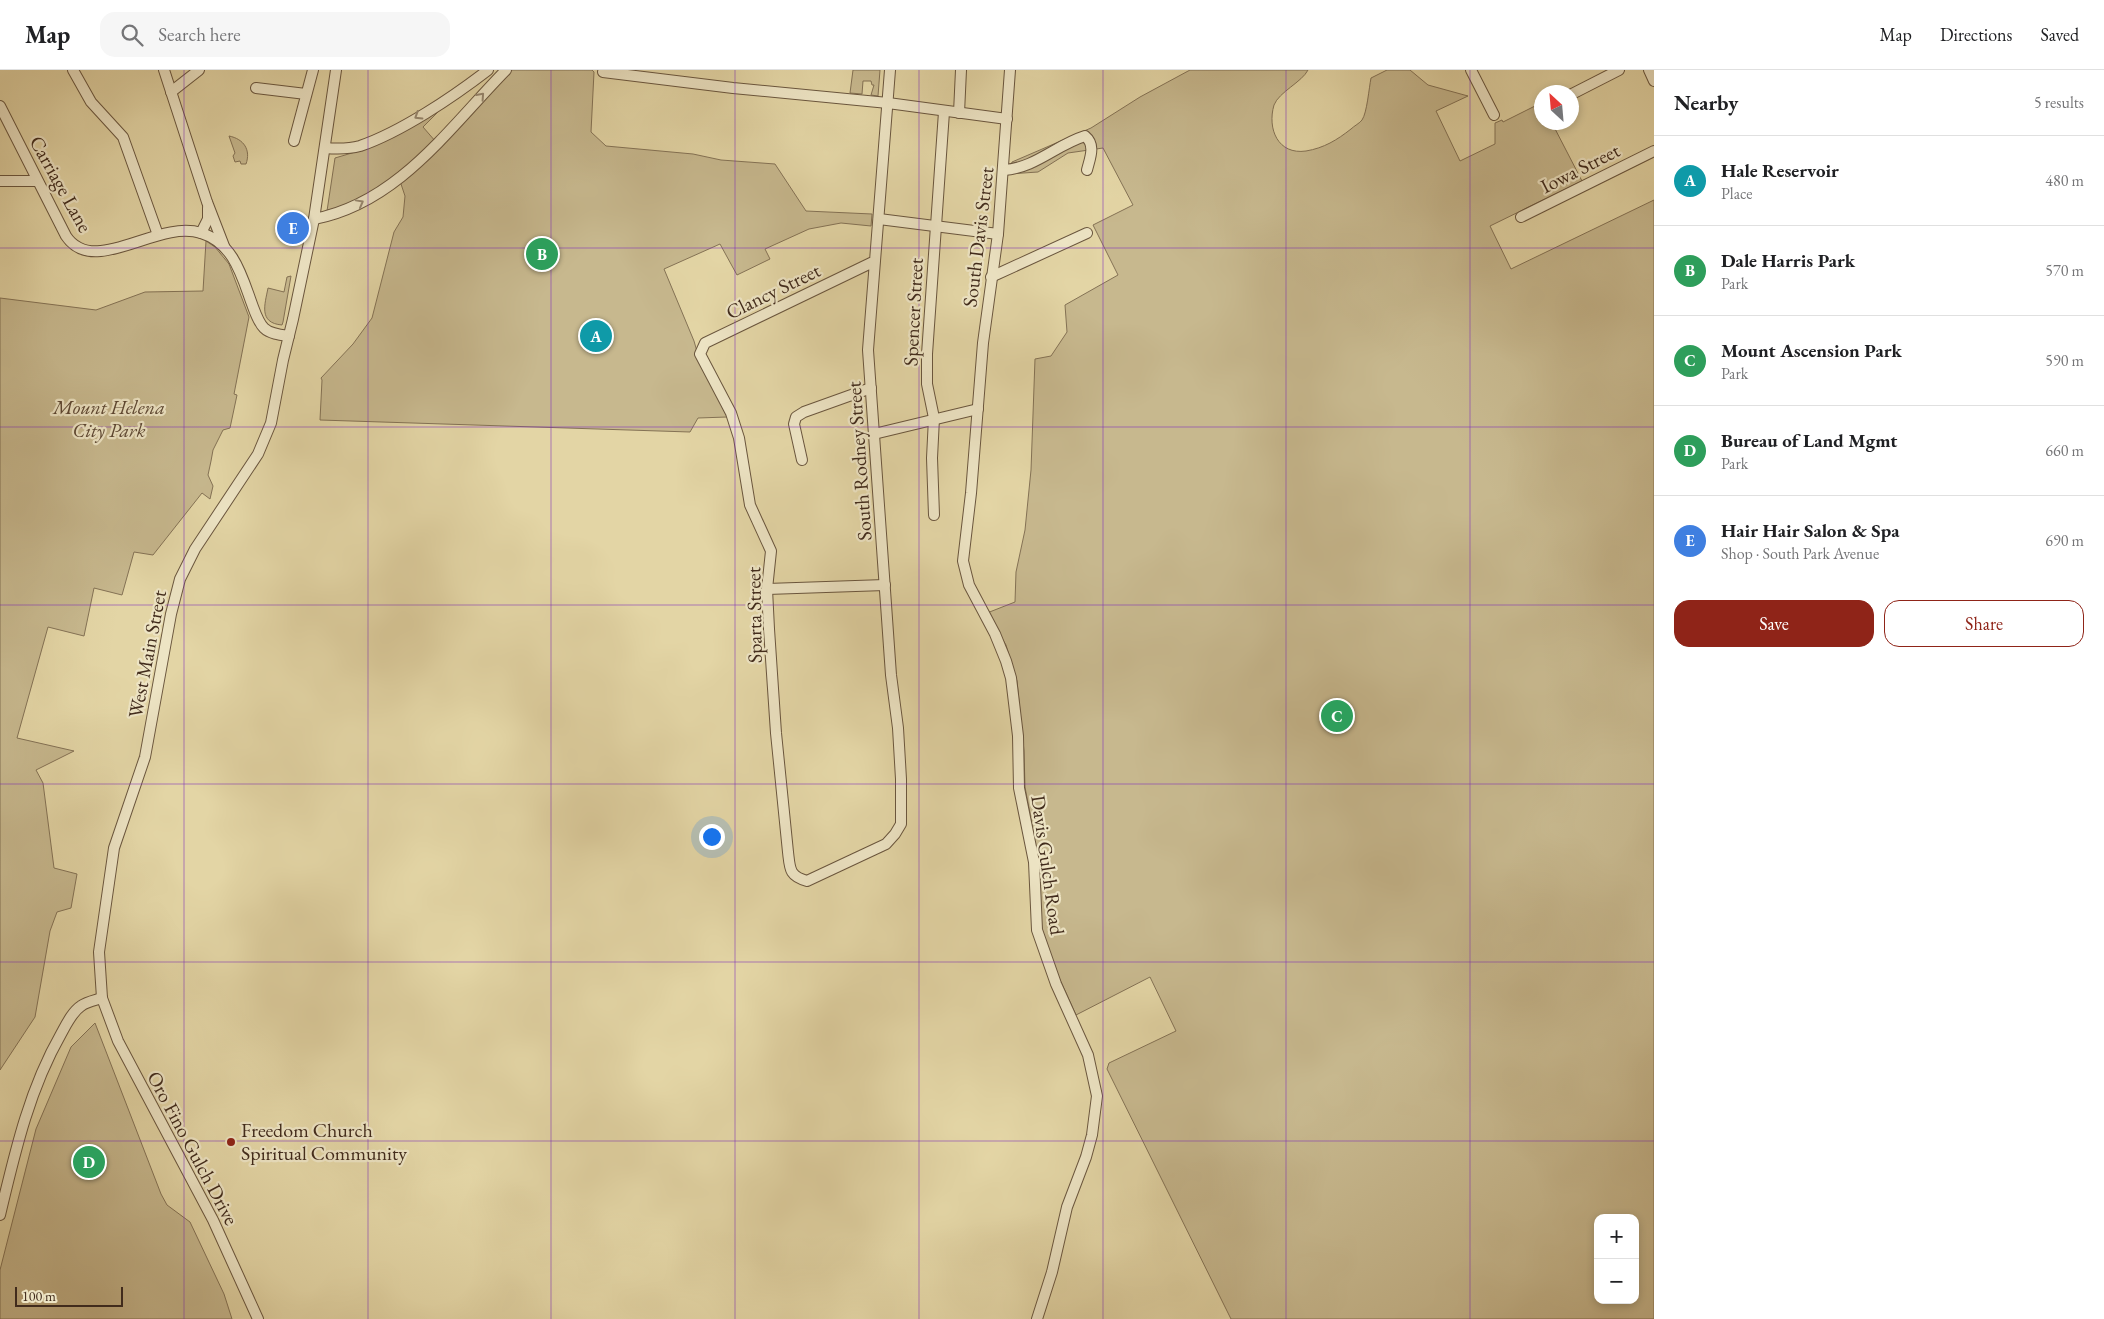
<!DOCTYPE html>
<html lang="en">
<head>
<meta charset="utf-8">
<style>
  :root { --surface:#fff; --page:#f6f6f6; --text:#202124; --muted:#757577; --line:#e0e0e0; --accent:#8f2418 }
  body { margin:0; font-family:"EB Garamond",serif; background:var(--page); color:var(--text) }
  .controls { position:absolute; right:15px; bottom:15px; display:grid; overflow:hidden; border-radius:10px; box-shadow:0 2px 8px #0003 }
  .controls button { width:45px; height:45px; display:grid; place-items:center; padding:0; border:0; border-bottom:1px solid var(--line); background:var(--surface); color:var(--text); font:25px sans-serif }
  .compass { position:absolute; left:1534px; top:15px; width:45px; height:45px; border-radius:50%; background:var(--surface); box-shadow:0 2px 8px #0003; rotate:334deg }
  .scale { position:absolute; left:15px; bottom:12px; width:108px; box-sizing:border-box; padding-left:5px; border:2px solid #412b1c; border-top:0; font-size:14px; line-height:18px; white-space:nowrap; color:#412b1c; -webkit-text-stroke:4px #ede4c4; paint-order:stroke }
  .you { position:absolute; left:711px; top:766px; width:18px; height:18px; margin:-12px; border:4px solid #fff; border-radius:50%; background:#1a73e8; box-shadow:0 0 0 8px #1a73e833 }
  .badge { display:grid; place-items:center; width:32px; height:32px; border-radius:50%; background:var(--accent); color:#fff; font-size:16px; font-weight:700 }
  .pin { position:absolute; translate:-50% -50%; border:2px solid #fff; box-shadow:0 1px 5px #0006 }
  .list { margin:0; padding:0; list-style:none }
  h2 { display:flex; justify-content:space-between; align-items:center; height:65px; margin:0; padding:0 20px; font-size:21px }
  h2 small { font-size:16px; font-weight:400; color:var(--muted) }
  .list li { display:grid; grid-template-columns:32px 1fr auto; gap:15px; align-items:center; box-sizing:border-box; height:90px; padding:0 20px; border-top:1px solid var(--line) }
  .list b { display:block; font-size:19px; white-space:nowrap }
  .list p { margin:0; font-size:16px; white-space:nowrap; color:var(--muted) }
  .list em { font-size:16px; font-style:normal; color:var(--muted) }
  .actions { display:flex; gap:10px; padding:15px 20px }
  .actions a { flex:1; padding:11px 0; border:1px solid var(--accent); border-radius:15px; text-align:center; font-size:18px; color:var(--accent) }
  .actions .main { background:var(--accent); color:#fff }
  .icon { flex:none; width:28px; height:28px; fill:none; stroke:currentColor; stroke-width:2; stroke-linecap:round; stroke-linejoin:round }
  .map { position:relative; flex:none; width:1654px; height:1249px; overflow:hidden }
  header { display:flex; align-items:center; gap:30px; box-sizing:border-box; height:70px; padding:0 25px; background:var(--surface); border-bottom:1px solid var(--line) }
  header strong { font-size:24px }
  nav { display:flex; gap:28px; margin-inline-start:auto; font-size:18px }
  .search { width:350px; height:45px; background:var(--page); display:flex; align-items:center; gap:12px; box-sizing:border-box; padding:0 18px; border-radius:15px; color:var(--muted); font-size:19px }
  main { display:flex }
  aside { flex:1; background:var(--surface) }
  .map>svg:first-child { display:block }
  .green { fill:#c7b88e; stroke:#847255; fill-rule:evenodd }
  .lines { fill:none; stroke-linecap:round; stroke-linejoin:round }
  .minor-casing { stroke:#6a563e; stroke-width:12 }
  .minor { stroke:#ede4c4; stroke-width:10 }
  .oneway { stroke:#978870 }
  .grid { fill:none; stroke:#7b2cbf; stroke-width:1; stroke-opacity:0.55 }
  .poi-dot { fill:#8f2418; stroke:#ede4c4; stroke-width:2 }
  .labels { text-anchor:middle; stroke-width:4.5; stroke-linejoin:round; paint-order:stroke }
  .street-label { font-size:20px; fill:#412b1c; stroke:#ede4c4 }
  .park-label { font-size:20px; font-style:italic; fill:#5c4733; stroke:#ede4c4 }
  .poi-label { font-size:20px; fill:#412b1c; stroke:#ede4c4; text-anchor:start }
</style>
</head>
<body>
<header>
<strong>Map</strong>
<div class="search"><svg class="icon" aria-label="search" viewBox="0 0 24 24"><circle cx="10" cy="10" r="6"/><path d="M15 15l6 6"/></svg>Search here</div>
<nav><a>Map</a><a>Directions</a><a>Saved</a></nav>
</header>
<main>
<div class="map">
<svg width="1654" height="1249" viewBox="0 0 1654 1249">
  <rect width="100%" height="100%" fill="#e3d5a5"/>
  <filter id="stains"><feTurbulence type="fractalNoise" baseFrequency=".004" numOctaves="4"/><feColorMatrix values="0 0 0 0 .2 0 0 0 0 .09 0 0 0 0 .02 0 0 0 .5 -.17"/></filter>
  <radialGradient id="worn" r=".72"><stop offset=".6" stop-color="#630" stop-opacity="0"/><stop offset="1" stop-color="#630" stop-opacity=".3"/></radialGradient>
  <g class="green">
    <path d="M512 0H592L594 2 591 62 606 76 693 84 721 90 775 94 806 141 872 144 871 156 841 153 809 159 765 179 770 189 737 205 720 174 664 199 694 271 698 285 727 347 698 348 690 362 320 350 322 310 321 308 353 274 372 248 394 162 403 147 405 126 400 111C443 80 474 37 512 0Z"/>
    <path d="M853 0H880L878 26 871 25 874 15H872L871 11H863L862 24 850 23Z"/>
    <path d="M1190 0H1308C1302 12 1279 22 1274 35 1267 59 1278 85 1306 81 1324 78 1337 70 1351 59 1354 56 1360 53 1362 50 1367 43 1369 18 1371 8L1387 0H1410L1428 15 1468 26 1436 41 1460 91 1495 74V53L1502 50 1503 52 1541 33 1542 52 1552 53 1582 111 1490 156 1511 199 1654 130V1249H1231L1107 999 1109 993 1176 961 1150 907 1076 945 1051 890 1040 859V818L1033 759 1025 717 1024 681 1017 611 1006 575 987 543 1015 532 1016 502 1025 460 1031 400 1035 289 1051 286 1067 262 1065 235 1118 205 1093 155 1133 135 1103 78 1068 83 1038 102 1009 104 1012 92 1091 58 1140 27ZM1598 1148H1635V1230H1598Z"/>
    <path d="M446 34 423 57 436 72 376 120 353 133 327 141 335 88 362 80Z"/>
    <path d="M229 66C244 69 251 80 246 94H241L240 91 235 92 233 86 235 83Z"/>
    <path d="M206 171 215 177 229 194 249 247 234 324 237 325 230 358 223 360 213 380 211 391 208 405 213 416 210 429 202 423 153 485 134 482 122 525 94 518 84 566 48 557 17 668 74 681 36 700 43 713 54 798 77 804 71 838 57 842 50 861 35 947 0 1000V228L96 240 145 222 203 221Z"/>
    <path d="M291 206 283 252 282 255C258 253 265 234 268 218L284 222 287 207Z"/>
    <path d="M95 953 161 1124 167 1135 190 1152 224 1224 232 1249H0V1200L36 1059 71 977Z"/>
  </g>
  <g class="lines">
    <defs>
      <g id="minor">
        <path d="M73 0 91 32 123 67 158 165"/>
        <path d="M164 0 207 132 224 176"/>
        <path d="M1010 0 998 164 983 273 971 423 963 491 969 515 995 564 1006 591 1011 608 1018 666 1019 718 1034 792 1037 860 1056 914 1088 985 1097 1026 1092 1065 1086 1087 1067 1137 1052 1202 1037 1249"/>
        <path d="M1471 0 1494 45"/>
        <path d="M1649 0 1654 11"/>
        <path d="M603 2 733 18 888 33 1007 49"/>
        <path d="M256 18 306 24"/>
        <path d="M171 22 199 0"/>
        <path d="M1572 24 1619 0"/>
        <path d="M0 36 66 166C94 208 157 149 201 163 234 173 242 207 252 234 255 242 258 252 264 258 270 264 281 265 289 266"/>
        <path d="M959 43 961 0"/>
        <path d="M294 71 313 0"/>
        <path d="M325 78C337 79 349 79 360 76 401 62 453 27 488 0"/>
        <path d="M1004 100C1035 98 1056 75 1085 66 1096 75 1090 88 1087 100"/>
        <path d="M0 111H37"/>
        <path d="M1521 147 1654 81"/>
        <path d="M314 149C398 133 449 58 506 0"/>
        <path d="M879 149 998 164"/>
        <path d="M201 163 208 149V138"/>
        <path d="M875 191 705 273 700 284 731 343 739 368 750 435 771 481 767 519 769 559 776 663 788 782C790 799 789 806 807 811L886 774 895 764 901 754V709L898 658 891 605 868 280 890 0"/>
        <path d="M991 207 1087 163"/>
        <path d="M874 364 978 339"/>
        <path d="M802 390 794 354 796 347 804 342 871 318"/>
        <path d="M934 445 932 388 934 348 927 314V284L944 42"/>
        <path d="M767 519 885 515"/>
        <path d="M0 1145C15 1082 29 1020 61 964 66 955 72 942 81 936 86 932 96 930 102 928"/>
        <path d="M258 1249 213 1150 118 971 102 928 99 882 114 778 145 687 171 544 180 509 195 479 258 384 271 353 283 290 293 249 314 149 336 0"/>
      </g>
    </defs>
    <use href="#minor" class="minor-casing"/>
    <use href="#minor" class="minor"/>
  </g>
  <defs><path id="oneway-chevron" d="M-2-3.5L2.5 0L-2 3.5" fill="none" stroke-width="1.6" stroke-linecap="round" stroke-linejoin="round" transform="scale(1.25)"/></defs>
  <g class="oneway">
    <use href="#oneway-chevron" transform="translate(481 26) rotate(-48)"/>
    <use href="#oneway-chevron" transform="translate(418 46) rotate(148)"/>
    <use href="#oneway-chevron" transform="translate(360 133) rotate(-29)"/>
  </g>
  <path class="grid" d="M184 0V1249M368 0V1249M551 0V1249M735 0V1249M919 0V1249M1103 0V1249M1286 0V1249M1470 0V1249M0 178H1654M0 357H1654M0 535H1654M0 714H1654M0 892H1654M0 1071H1654"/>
  <circle class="poi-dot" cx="231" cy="1072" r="5"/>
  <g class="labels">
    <g class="street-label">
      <text transform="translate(1580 98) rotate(-27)" y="7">Iowa Street</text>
      <text transform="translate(61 114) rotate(61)" y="7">Carriage Lane</text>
      <text transform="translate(978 167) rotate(-83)" y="7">South Davis Street</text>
      <text transform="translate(773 221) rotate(-26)" y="7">Clancy Street</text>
      <text transform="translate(913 242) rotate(-87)" y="7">Spencer Street</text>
      <text transform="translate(859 391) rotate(-94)" y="7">South Rodney Street</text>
      <text transform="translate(754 545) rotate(-91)" y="7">Sparta Street</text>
      <text transform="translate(147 584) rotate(-79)" y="7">West Main Street</text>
      <text transform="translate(1048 795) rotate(82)" y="7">Davis Gulch Road</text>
      <text transform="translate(193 1078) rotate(62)" y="7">Oro Fino Gulch Drive</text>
    </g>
    <g class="park-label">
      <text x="109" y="344">Mount Helena<tspan x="109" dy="23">City Park</tspan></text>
    </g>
    <g class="poi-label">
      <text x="241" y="1067">Freedom Church<tspan x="241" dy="23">Spiritual Community</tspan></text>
    </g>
  </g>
  <rect width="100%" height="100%" filter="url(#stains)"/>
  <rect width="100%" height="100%" fill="url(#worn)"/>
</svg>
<div class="controls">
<button>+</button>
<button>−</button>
</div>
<svg class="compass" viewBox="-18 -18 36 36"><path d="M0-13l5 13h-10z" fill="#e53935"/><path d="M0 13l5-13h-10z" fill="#757577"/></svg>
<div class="scale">100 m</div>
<div class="you"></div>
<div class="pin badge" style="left:596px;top:266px;background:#0f9aa8">A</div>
<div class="pin badge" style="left:542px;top:184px;background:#2e9e5b">B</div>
<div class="pin badge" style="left:1337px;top:646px;background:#2e9e5b">C</div>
<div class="pin badge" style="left:89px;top:1092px;background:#2e9e5b">D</div>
<div class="pin badge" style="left:293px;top:158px;background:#3f7fe0">E</div>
</div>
<aside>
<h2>Nearby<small>5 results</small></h2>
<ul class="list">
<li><span class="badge" style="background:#0f9aa8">A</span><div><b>Hale Reservoir</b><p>Place</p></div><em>480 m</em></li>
<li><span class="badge" style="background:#2e9e5b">B</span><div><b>Dale Harris Park</b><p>Park</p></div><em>570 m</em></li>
<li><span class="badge" style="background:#2e9e5b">C</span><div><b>Mount Ascension Park</b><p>Park</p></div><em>590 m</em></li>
<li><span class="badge" style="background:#2e9e5b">D</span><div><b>Bureau of Land Mgmt</b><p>Park</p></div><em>660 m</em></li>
<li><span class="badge" style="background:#3f7fe0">E</span><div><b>Hair Hair Salon &amp; Spa</b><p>Shop · South Park Avenue</p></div><em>690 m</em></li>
</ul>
<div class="actions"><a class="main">Save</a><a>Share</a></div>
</aside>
</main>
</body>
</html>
